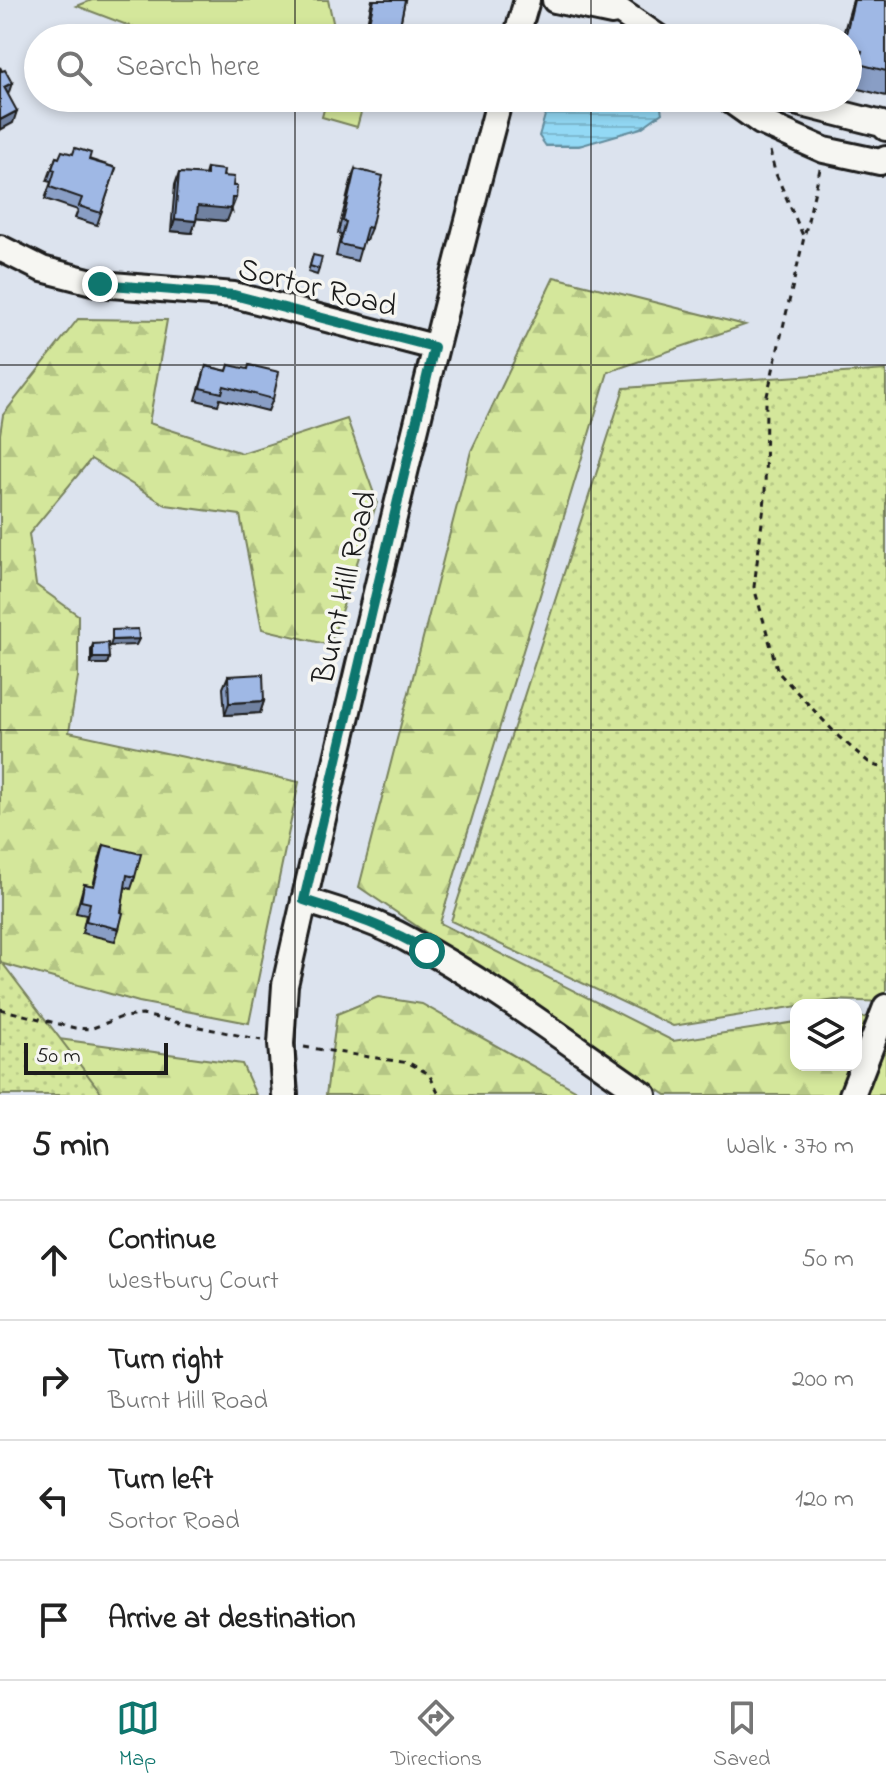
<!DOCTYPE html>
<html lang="en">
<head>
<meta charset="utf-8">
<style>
  :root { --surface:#fff; --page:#f6f6f6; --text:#222; --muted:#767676; --line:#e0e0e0; --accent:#0f766e }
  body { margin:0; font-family:"Indie Flower",sans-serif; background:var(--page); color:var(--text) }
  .controls { position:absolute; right:24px; bottom:24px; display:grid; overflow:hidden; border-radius:16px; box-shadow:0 4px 12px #0003 }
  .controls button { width:72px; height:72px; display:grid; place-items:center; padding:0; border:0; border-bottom:2px solid var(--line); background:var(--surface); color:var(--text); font:40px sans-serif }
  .scale { position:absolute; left:24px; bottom:20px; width:144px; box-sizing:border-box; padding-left:8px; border:4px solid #1c1c1c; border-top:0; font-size:22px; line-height:28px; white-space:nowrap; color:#1c1c1c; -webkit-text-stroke:6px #f6f6f2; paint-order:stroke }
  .stop { position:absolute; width:24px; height:24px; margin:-18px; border:6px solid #0f766e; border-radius:50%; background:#fff }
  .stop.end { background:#0f766e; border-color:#fff; box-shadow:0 2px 8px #0008 }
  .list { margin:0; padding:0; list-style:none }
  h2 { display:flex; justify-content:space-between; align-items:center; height:104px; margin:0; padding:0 32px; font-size:34px }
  h2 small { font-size:26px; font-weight:400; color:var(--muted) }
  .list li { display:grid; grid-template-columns:52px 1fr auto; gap:24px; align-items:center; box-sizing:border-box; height:120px; padding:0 32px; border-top:2px solid var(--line) }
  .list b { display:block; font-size:30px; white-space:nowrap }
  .list p { margin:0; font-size:26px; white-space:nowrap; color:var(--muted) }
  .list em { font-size:26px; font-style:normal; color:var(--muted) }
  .icon { flex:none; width:44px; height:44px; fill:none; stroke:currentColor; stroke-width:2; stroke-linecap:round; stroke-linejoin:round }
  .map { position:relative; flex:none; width:886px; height:1095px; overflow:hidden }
  .search { position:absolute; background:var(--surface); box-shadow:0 4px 12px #0003; left:24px; right:24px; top:24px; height:88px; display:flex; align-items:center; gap:20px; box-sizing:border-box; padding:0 28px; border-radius:44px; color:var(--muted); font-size:30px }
  .sheet { height:584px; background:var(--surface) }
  nav { display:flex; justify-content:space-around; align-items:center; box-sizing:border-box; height:112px; border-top:2px solid var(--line); background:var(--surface); font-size:22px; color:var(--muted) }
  nav a { display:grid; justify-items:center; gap:4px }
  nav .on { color:var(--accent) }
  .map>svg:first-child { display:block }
  .green { fill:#d4e79b; stroke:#78825c; stroke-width:2 }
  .forest { fill:url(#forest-firs); stroke:#78825c; stroke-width:2 }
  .park { fill:url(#park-dots); stroke:#78825c; stroke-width:2 }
  .water { fill:url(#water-rules); stroke:#638d9e; stroke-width:2 }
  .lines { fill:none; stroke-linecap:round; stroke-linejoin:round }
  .minor-casing { stroke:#1c1c1c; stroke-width:30 }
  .path { stroke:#1c1c1c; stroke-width:3; stroke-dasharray:6 6; stroke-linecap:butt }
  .minor { stroke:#f6f6f2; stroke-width:24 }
  .wall { fill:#899ec5; stroke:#1c1c1c; stroke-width:2 }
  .shaded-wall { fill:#6f81a0; stroke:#1c1c1c; stroke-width:2 }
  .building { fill:#9fb8e5; stroke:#1c1c1c; stroke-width:2 }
  .route { stroke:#0f766e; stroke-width:10 }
  .grid { fill:none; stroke:#1c1c1c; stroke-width:2; stroke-opacity:0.55 }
  .labels { text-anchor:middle; stroke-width:7; stroke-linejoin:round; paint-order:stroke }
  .street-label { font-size:32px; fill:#1c1c1c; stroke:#f6f6f2 }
</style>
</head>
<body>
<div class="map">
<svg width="886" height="1095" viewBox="0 0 886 1095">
  <defs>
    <pattern id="forest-firs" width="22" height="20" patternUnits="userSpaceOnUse" patternTransform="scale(2)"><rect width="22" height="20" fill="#d4e79b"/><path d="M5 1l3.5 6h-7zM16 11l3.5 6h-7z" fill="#b5c685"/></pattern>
    <pattern id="park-dots" width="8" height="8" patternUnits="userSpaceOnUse" patternTransform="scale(2)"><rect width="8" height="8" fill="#d4e79b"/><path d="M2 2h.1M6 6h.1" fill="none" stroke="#b5c685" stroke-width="1.8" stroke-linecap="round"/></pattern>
    <pattern id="water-rules" width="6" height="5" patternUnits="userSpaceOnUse" patternTransform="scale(2)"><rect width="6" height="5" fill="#93d9f5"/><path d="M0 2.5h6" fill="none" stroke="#7ebad1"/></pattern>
  </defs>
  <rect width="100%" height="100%" fill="#dce3ee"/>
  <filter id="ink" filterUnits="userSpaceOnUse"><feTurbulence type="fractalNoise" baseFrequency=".0125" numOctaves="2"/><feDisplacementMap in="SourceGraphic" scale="16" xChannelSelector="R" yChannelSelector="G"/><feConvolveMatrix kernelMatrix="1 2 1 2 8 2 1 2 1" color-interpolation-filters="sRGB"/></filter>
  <g filter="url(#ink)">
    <g class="green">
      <path d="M92 0H328L333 22 327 38H161L77 6Z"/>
      <path d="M327 98H365L357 127 322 117Z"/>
    </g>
    <g class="forest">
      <path d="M554 277 745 325 608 372 440 923 673 1041 796 1022V1065H856V1017L886 1018V1095H666L359 887 471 451Z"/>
      <path d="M78 319 167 320 149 423 242 453 347 419 377 502 330 645 262 629 240 515 166 505 91 459 29 534 36 585 78 615V677L69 732 299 782 249 1023 139 1002 0 963V434L3 415Z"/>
      <path d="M378 997 422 1004 584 1095H326L337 1014Z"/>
      <path d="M0 1031 242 1064 256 1095H0Z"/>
    </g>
    <g class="park">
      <path d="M886 370V1002L835 1000 673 1026 451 921 624 388Z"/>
      <path d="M0 960 103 1095H0Z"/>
    </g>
    <path class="water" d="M550 98H659L662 113 641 128 579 146H546L539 136Z"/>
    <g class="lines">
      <defs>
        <g id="minor">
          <path d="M555 0 612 12"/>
          <path d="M598 0 611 5 659 38"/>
          <path d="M516 38 527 0"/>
          <path d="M727 98 761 122 824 150 880 162 886 159"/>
          <path d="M779 98 882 124 886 128"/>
          <path d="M0 248 42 269 100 284 234 295 434 347"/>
          <path d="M304 900C339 911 375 921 407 939 490 983 567 1042 644 1095"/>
          <path d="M285 1095 281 1044 285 985C352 688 422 392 500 98"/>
          <path d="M852 1095 886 1007"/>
        </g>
      </defs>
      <use href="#minor" class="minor-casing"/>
      <g class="path">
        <path d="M770 151 775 172 805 240"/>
        <path d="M820 169 766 400 765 498 754 587 778 672 839 737 872 765 886 768"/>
        <path d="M0 1009 75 1028 90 1029 122 1017 143 1015 261 1040"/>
        <path d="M304 1047 409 1063 429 1074 439 1095"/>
      </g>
      <use href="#minor" class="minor"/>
    </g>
    <g class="wall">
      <path d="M372 0H405L400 25 395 37 392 36 391 38H364Z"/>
      <path d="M853 0H886V96L851 87 854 75 848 73V38H842Z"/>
      <path d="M73 154 116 168 97 225 75 218 78 210 45 199 51 182 47 181 56 157 59 158Z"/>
      <path d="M207 168 223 176 232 211 231 210 227 221 196 218 192 233 171 231 175 185 179 173 205 175Z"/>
      <path d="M355 169 371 228 366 240H363L357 261 336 256 341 234 338 233 351 181Z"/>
      <path d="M313 255 319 269 317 275 308 272Z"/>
      <path d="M229 365 273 399 268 411 220 399 218 405 196 400 206 366 227 371Z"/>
      <path d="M93 644 109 658 107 664H91V650Z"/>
      <path d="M228 676 264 701 260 713 225 715 223 688Z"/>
      <path d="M104 845 135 877 131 889 125 887 119 929 115 941 82 933 86 915 76 913 84 884 93 886 100 857Z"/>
    </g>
    <g class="shaded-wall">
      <path d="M12 83 8 95 4 87Z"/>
      <path d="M17 111 13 123 0 130V120Z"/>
      <path d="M232 198H236L227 221 193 218 198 206Z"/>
      <path d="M175 219 196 221 192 233 171 231Z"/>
      <path d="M139 639 136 645 110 646 112 640Z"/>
      <path d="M93 658H109L107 664H91Z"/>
      <path d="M264 701 260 713 225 715 229 703Z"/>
    </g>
    <g class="building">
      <path d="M374 0H405L400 25 394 24 391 37 367 31Z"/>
      <path d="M854 0H886V71L859 64 862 51 848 48V38H845Z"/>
      <path d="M0 67 2 71 5 70 12 83 4 87 17 111 0 120Z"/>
      <path d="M75 148 91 153 89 160 116 168 101 213 79 206 82 198 50 187 55 170 52 169 56 157 59 158 62 151 73 154Z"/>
      <path d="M207 168 224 170 223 176 234 177 233 186H237L236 198H232L231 209 198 206 196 221 175 219 179 173 207 175Z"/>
      <path d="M355 169 383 176 371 228 367 227 361 249 340 244 346 222 343 221Z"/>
      <path d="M313 255 322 257 319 269 310 266Z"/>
      <path d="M229 365 248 369 249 365 279 372 273 399 224 386 222 393 200 388 206 366 227 371Z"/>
      <path d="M138 629 139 639 112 640V630Z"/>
      <path d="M108 643 109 658H93V644Z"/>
      <path d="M263 674 264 701 229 703 228 676Z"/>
      <path d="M104 845 141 854 135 877 127 875 121 912 123 913 119 929 86 921 90 903 81 901 84 884 94 886Z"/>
    </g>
  </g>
  <g class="lines" filter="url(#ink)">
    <path class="route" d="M100 284 234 295 434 347 304 900C347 914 388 927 427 951"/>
  </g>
  <path class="grid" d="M295 0V38M591 0V38M295 98V1095M591 98V1095M0 365H886M0 730H886"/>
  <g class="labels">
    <g class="street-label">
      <text transform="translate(318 286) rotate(14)" y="11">Sortor Road</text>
      <text transform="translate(343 587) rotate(-77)" y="11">Burnt Hill Road</text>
    </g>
  </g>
</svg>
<div class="controls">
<button><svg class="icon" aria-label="layers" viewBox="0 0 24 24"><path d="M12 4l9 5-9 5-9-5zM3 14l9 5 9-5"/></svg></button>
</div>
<div class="scale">50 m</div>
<div class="stop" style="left:427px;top:951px"></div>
<div class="stop end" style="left:100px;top:284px"></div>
<div class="search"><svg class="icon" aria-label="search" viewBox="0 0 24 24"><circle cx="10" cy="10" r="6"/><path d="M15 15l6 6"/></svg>Search here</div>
</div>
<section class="sheet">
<h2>5 min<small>Walk · 370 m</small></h2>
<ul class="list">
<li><svg class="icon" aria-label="ahead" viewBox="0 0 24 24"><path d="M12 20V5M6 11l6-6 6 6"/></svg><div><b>Continue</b><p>Westbury Court</p></div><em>50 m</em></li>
<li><svg class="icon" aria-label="right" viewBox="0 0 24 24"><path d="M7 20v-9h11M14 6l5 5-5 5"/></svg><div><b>Turn right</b><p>Burnt Hill Road</p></div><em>200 m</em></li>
<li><svg class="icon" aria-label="left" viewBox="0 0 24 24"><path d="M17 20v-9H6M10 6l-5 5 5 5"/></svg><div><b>Turn left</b><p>Sortor Road</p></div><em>120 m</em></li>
<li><svg class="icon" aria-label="arrive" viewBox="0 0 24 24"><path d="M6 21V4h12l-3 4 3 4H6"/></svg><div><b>Arrive at destination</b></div></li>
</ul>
</section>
<nav>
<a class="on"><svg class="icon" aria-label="map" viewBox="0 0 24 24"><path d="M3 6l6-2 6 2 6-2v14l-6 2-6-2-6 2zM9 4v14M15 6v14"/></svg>Map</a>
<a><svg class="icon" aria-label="directions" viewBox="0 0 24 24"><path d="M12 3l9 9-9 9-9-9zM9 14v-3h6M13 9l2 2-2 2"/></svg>Directions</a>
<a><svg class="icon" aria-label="saved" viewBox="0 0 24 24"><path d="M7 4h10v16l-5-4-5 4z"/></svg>Saved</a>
</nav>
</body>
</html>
